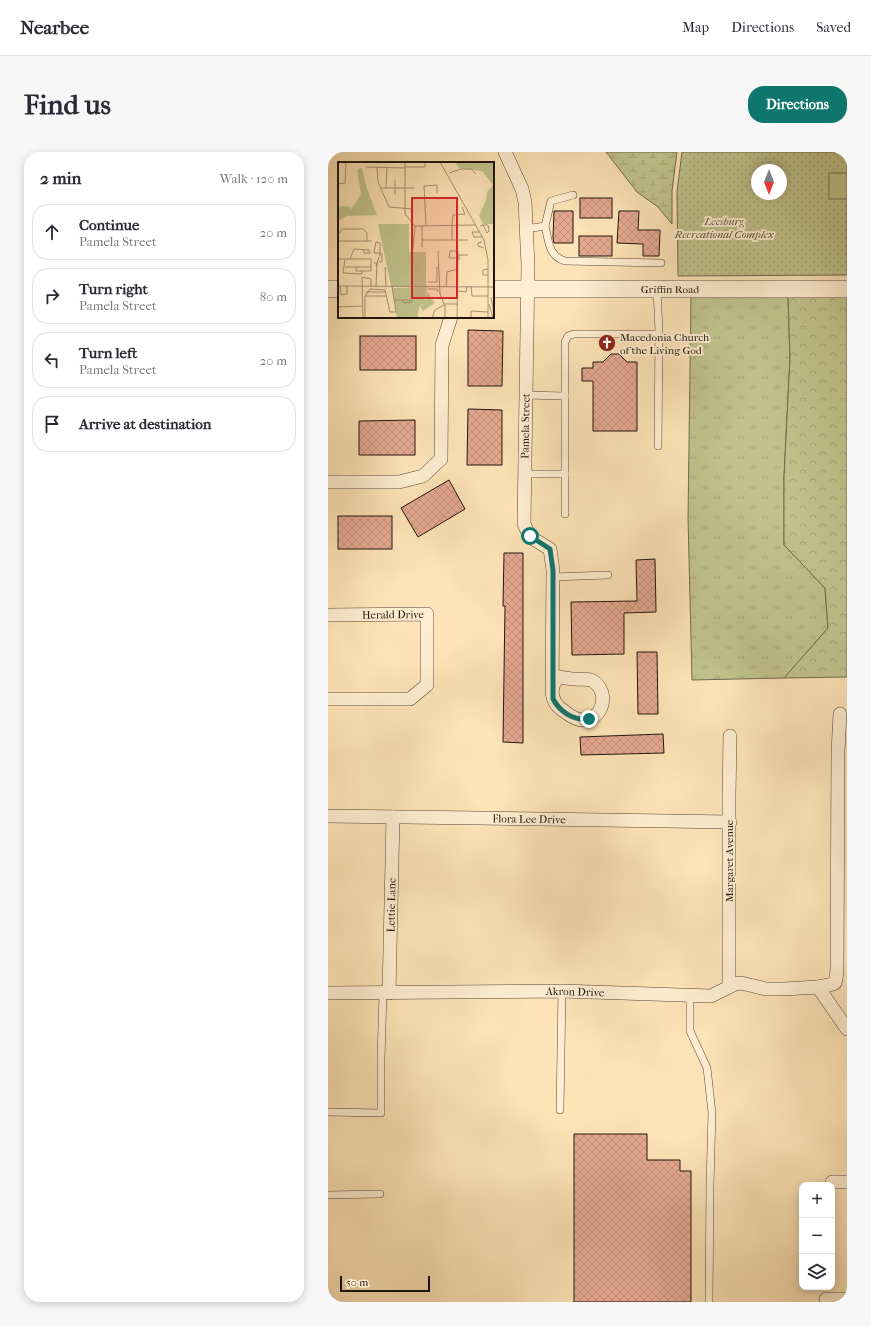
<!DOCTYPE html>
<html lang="en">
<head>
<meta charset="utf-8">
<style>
  :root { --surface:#fff; --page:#f7f7f7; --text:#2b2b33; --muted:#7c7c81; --line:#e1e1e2; --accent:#0f766e }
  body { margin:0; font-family:"IM FELL French Canon",serif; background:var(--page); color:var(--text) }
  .controls { position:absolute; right:12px; bottom:12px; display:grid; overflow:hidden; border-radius:8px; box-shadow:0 2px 10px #0003 }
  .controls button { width:36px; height:36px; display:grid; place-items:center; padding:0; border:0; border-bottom:1px solid var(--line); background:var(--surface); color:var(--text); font:20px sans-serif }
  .compass { position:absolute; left:423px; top:12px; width:36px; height:36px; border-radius:50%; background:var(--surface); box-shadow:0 2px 10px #0003; rotate:180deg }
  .scale { position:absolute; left:12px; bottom:10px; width:90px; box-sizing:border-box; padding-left:4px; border:2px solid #1f150e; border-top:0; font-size:11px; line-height:14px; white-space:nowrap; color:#1f150e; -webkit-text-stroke:3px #feedd0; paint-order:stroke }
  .stop { position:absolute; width:12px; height:12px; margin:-9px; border:3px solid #0f766e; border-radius:50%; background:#fff }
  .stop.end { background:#0f766e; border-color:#fff; box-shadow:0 1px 4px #0008 }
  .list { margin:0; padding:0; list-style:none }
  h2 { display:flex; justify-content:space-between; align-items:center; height:52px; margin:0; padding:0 16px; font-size:17px }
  h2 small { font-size:13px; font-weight:400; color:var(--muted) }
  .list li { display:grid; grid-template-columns:26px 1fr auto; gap:12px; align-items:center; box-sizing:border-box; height:56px; margin:0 8px 8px; padding:0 8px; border:1px solid var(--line); border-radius:16px }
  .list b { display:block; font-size:15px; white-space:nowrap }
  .list p { margin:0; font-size:13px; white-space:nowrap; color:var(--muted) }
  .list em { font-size:13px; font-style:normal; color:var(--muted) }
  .icon { flex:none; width:22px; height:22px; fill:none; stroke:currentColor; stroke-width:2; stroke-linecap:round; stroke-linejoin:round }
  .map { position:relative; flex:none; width:519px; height:1150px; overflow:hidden; border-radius:16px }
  header { display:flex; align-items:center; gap:24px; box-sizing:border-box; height:56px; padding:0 20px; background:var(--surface); border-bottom:1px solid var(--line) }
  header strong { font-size:19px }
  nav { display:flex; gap:22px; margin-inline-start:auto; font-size:14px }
  .intro { display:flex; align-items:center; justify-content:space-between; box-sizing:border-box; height:96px; padding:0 24px }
  h1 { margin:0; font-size:28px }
  .button { padding:10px 18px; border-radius:16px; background:var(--accent); color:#fff; font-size:14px; font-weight:700 }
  main { display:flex; gap:24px; padding:0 24px }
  aside { flex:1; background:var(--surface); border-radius:16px; box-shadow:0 2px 10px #0003 }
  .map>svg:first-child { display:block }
  .grass { fill:url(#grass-tufts); stroke:#706c4e }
  .forest { fill:url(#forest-crowns); stroke:#706c4e }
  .wetland { fill:url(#wetland-marsh); stroke:#706c4e }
  .park { fill:url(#park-dots); stroke:#706c4e; fill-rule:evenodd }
  .garden { fill:#c1c38d; stroke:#706c4e }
  .building { fill:url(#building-cross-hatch); stroke:#1f150e }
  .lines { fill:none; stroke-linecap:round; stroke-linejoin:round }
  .service-casing { stroke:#564838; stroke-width:8 }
  .minor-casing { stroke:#564838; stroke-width:14 }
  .tertiary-casing { stroke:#564838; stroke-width:18 }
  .service { stroke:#feedd0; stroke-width:7 }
  .minor { stroke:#feedd0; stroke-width:13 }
  .tertiary { stroke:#feedd0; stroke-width:17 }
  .route { stroke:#0f766e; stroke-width:5 }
  .labels { text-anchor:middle; stroke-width:4; stroke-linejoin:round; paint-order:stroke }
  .park-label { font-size:11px; font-style:italic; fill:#58523a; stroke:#feedd0 }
  .street-label { font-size:11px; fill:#1f150e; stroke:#feedd0 }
  .poi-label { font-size:11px; fill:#1f150e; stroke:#feedd0; text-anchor:start }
  .inset-road { fill:none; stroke:#a49173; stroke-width:1 }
  .view { fill:#d62828; fill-opacity:0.15; stroke:#d62828; stroke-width:2 }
  .inset-edge { fill:none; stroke:#1f150e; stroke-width:2 }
</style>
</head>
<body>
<header>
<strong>Nearbee</strong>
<nav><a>Map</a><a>Directions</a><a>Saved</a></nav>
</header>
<div class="intro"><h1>Find us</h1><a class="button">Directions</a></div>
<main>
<aside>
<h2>2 min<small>Walk · 120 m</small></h2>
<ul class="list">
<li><svg class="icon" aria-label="ahead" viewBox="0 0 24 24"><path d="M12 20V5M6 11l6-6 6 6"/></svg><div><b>Continue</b><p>Pamela Street</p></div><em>20 m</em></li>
<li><svg class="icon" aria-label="right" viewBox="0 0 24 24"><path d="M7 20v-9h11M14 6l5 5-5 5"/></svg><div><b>Turn right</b><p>Pamela Street</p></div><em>80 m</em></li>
<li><svg class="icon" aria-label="left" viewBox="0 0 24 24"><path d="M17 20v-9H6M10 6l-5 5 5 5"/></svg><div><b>Turn left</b><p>Pamela Street</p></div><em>20 m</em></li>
<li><svg class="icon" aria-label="arrive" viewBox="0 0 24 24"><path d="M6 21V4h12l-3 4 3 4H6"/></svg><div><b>Arrive at destination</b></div></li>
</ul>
</aside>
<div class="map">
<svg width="519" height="1150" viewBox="0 0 519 1150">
  <defs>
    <pattern id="grass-tufts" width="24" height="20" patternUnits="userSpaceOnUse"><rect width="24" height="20" fill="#c1c38d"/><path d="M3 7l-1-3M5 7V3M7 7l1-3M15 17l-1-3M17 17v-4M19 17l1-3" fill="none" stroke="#a5a778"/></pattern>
    <pattern id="forest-crowns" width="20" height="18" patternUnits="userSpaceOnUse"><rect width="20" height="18" fill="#c1c38d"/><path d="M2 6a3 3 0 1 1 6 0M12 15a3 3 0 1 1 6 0" fill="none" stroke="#a5a778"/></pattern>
    <pattern id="wetland-marsh" width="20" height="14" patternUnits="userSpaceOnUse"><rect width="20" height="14" fill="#c1c38d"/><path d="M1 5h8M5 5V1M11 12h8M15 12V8" fill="none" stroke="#a5a778"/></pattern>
    <pattern id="park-dots" width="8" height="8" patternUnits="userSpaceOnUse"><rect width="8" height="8" fill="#c1c38d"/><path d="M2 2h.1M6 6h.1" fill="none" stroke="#a5a778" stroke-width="1.8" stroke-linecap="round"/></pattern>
    <pattern id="building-cross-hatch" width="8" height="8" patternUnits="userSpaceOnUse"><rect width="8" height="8" fill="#e5a891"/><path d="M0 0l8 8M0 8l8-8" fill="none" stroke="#c4907c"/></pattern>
  </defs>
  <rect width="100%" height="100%" fill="#fde3b7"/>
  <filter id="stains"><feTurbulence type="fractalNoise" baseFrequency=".005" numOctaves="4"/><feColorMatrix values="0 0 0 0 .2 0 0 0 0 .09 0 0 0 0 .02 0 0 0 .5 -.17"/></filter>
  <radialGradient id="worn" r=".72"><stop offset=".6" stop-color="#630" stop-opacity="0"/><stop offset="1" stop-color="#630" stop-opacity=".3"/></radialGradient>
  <path class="grass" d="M363 143H460L462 206 456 325V393L497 436 500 476 456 526 364 528 360 366Z"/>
  <path class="forest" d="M460 143 519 144V525L456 526 500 476 497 436 456 393V325L462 206Z"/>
  <path class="wetland" d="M278 0H349L344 39V72L330 55 309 40Z"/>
  <path class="park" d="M354 0H519V123L350 124 349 40ZM429 18H453V42H429Z"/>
  <rect class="garden" x="501" y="21" width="18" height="26"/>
  <g class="building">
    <rect x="252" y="46" width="32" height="20"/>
    <path d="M226 59H245V91H226L225 86Z"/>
    <path d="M291 59H311L310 78H332L331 104H315V92L289 91Z"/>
    <rect x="251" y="84" width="33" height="20"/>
    <path d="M140 178 175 179 174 234H140Z"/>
    <rect x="32" y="184" width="56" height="34"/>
    <path d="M283 202H291L299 210H309V279H265V229H254V216H265V210H275Z"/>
    <path d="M140 257 174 258V313H139Z"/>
    <path d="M87 268V303H31V269Z"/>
    <path d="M121 328 137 357 90 385 73 356Z"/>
    <rect x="10" y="364" width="54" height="33"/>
    <path d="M176 401H195V591L175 590 177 454H175Z"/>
    <path d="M327 407 328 460 296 461V502L244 503 243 450 309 449 308 408Z"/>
    <path d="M309 500H329L330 562H310Z"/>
    <path d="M335 582 336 601 253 603 252 585Z"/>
    <path d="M246 982H319V1008H352V1019H363V1150H246Z"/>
  </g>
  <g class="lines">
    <defs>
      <g id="service">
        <path d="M217 74C221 89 220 104 237 109L333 111"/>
        <path d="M198 77 217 74 223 49 245 43"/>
        <path d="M329 137 331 179 330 294"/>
        <path d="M197 243 237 244"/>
        <path d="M196 322H237"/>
        <path d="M237 362V190L240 184 246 182H331"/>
        <path d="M225 425 280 423"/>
        <path d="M362 843V879L379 916 384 961 382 1033 381 1150"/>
        <path d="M232 958 234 839"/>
        <path d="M0 960 53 961V907L55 841"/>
        <path d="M0 1043 52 1042"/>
      </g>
      <g id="minor">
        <path d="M177 0 194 37 197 50 200 113 196 372 202 385 222 397 225 418 224 539C225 549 228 554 236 559 241 563 246 567 253 568 274 570 283 541 265 529 259 526 253 528 247 527 242 527 237 526 231 525L226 531 224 539"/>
        <path d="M0 330H71L95 324 113 307 114 193 123 165"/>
        <path id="s1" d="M0 463 99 462V533L82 547H0"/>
        <path id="s2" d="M0 664 150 666 402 670"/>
        <path d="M401 834V644L402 584"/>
        <path d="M490 835 519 877"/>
        <path id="s3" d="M0 841 234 839 383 844 407 832 413 831 438 837H456L490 835 501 833 507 831 508 827 509 817 510 600 512 562"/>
        <path id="s4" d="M61 841 65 665"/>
        <path d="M504 1030H519"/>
        <path d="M498 1147H519"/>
      </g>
      <g id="tertiary">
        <path d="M0 137H11"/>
        <path id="s5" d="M165 137H519"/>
      </g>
    </defs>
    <use href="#service" class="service-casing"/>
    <use href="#minor" class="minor-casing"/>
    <use href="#tertiary" class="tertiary-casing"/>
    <use href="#service" class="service"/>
    <use href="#minor" class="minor"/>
    <use href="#tertiary" class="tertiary"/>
  </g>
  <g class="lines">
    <path class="route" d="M202 384 222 397 225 418V547C232 560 246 569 261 567"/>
  </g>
  <defs>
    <symbol id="church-disc" viewBox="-11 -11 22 22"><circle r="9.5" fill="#8f2418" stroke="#feedd0"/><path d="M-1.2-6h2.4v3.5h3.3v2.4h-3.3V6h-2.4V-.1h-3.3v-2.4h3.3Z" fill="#fff"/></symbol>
  </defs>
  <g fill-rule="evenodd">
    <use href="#church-disc" x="269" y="181" width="20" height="20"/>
  </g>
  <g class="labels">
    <g class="park-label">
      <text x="396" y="73">Leesburg<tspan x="396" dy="13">Recreational Complex</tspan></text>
    </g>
    <g class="street-label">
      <text dy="4" stroke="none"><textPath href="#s5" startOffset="177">Griffin Road</textPath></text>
      <text transform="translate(197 274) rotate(-89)" y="4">Pamela Street</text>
      <text dy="4" stroke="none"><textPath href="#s1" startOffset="65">Herald Drive</textPath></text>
      <text dy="4" stroke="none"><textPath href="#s2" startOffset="201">Flora Lee Drive</textPath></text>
      <text transform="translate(401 709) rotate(-90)" y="4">Margaret Avenue</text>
      <text dy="4" stroke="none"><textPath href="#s4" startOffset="88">Lettie Lane</textPath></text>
      <text dy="4" stroke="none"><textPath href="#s3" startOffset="247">Akron Drive</textPath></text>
    </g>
    <g class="poi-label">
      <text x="292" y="189">Macedonia Church<tspan x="292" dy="13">of the Living God</tspan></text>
    </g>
  </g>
  <g transform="translate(10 10)">
    <rect width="156" height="156" fill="#fde3b7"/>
    <path d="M80 90H88V124H79V102L76 95Z" fill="#c1c38d"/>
    <path d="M22 6 24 7 28 24 39 53 9 54 23 32 19 8ZM40 62H71V90H80L76 95 79 102V124H53Z" fill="#c1c38d"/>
    <path d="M156 0V62H145L141 54 148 38 149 30 155 23 144 9 121 6 118 1ZM4 44 13 45V48L10 53 0 59 1 45ZM89 130 97 141 85 149 82 144 87 142Z" fill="#c1c38d"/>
    <path d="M89 125 87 142 82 143 79 156H59L54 126Z" fill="#c1c38d"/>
    <path class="inset-road" d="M67 0V52L77 64M102 0 146 78 150 98V156M28 5 67 6M39 5 40 20 51 45 75 47M67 5H87V0M111 11 123 7H133L138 12M0 22 7 21 8 0M43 26H76M48 26 49 5M57 33V18M88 63 86 24 99 23V31M114 63 115 53 127 52 124 45M77 64 138 63M142 64 145 63H150L151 69 149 71 145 63M142 70H134L136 75H145M0 73 4 67H25L29 71V79M84 78H130M114 78V63M0 79H34M144 80 140 81V84L146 86M84 85V64M75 87 77 64M100 89 102 132 107 144V156M112 89H120V96H111ZM42 91H36L38 80 42 81V92M0 97H33V109H18V105H7M7 97 5 111 24 112V109M12 97 16 87 31 88 32 91H26L25 88M121 98V93H130M36 101H39L38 124M38 104 42 92H44V100H41M18 105H33M47 105 48 124M150 113H145V108L150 107M90 120H99V105M0 124 156 125M2 124 3 133 9 132V124M108 124 109 110 120 107M133 124 134 134H150M90 127H99L100 130M120 129 128 130 129 124M28 130H48M27 134H49M153 135 156 151M56 138H74M64 138 66 141 74 140V138M106 142H120M151 142 155 156M0 145 25 144M25 156 24 115 33 117V124M27 156V134L32 127 47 128 52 150H58L54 124M94 156 97 148 106 143M119 156 120 96M133 156V149L150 150"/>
    <path class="view" d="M74 36H119V136H74Z"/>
    <rect width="156" height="156" class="inset-edge"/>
  </g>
  <rect width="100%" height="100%" filter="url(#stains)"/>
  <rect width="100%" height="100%" fill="url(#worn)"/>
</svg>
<div class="controls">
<button>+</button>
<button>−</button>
<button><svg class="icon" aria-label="layers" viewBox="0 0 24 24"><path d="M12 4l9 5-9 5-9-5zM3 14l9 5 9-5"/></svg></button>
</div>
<svg class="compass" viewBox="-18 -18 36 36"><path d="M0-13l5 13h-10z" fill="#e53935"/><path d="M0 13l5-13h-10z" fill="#7c7c81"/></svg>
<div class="scale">50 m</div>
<div class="stop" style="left:202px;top:384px"></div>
<div class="stop end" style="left:261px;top:567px"></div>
</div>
</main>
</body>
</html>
